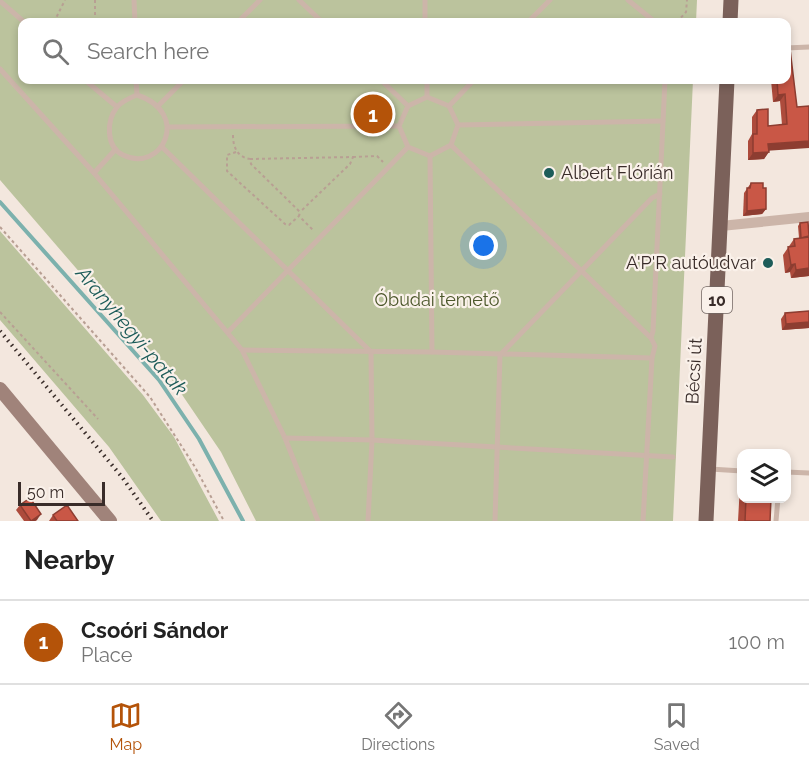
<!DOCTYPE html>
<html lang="en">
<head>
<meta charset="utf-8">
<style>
  :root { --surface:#fff; --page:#f6f6f6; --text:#222; --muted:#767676; --line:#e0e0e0; --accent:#b45309 }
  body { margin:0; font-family:Raleway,sans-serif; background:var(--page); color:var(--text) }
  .controls { position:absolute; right:18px; bottom:18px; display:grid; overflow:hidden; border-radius:12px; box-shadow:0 3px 9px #0003 }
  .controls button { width:54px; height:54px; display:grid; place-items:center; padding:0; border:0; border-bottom:2px solid var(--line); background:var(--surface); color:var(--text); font:30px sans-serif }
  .scale { position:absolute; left:18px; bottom:15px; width:87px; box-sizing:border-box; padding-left:6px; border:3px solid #392c29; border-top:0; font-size:16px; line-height:21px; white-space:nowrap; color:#392c29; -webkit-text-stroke:4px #faf1ea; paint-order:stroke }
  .you { position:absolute; left:484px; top:246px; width:21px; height:21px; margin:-15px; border:4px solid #fff; border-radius:50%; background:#1a73e8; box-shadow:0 0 0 9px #1a73e833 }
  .badge { display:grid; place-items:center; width:39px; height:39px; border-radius:50%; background:var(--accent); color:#fff; font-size:20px; font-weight:700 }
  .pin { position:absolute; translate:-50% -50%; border:3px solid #fff; box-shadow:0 2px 6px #0006 }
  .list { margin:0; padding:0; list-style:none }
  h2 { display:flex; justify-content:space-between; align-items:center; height:78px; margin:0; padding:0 24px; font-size:26px }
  h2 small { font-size:20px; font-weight:400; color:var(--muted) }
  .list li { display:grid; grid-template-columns:39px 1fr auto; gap:18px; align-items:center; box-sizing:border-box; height:84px; padding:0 24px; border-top:2px solid var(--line) }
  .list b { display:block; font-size:22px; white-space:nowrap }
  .list p { margin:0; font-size:20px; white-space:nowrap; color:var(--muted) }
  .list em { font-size:20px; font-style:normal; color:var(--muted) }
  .icon { flex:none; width:33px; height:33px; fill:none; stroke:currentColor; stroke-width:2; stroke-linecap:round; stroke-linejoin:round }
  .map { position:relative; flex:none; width:809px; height:521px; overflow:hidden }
  .search { position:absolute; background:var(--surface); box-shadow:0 3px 9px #0003; left:18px; right:18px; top:18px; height:66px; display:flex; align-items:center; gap:15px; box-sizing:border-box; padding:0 21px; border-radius:12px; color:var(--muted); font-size:22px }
  .sheet { height:162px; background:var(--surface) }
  nav { display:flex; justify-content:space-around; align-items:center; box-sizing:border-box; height:84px; border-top:2px solid var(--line); background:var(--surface); font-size:16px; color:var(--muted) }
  nav a { display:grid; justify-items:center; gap:3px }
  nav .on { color:var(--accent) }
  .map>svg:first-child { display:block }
  .green { fill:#bbc39d }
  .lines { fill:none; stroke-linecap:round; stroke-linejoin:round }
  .stream { stroke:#7cb1ad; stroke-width:4 }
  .path { stroke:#b89f93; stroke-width:2; stroke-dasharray:3 3; stroke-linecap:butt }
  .lane { stroke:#ccb5a9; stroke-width:5 }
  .street { stroke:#ccb5a9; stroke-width:10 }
  .secondary { stroke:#a0837a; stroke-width:14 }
  .primary { stroke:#7b615a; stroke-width:15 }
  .rail { stroke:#392c29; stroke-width:4; stroke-dasharray:1.5 4.5; stroke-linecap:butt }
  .wall { fill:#ad4b3c }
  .shaded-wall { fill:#8d3d31 }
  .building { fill:#c95746; stroke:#8d3d31; stroke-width:1.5 }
  .poi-dot { fill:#1d5c59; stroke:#faf1ea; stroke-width:2 }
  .labels { text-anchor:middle; stroke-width:4.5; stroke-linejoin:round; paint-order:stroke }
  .shield { fill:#faf1ea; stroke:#736763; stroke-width:1.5 }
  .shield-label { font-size:16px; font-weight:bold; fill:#392c29 }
  .poi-label { font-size:18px; fill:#392c29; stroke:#faf1ea; text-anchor:start }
  .park-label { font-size:18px; fill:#4d582c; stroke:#faf1ea }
  .street-label { font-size:18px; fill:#392c29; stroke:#faf1ea }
  .water-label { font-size:20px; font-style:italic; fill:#1d5c59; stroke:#faf1ea }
</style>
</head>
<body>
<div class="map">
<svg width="809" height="521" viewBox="0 0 809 521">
  <rect width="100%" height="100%" fill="#f3e7de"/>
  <g class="green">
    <path d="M0 0H697L696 22H22V80H693L673 521H256L221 452 170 377 0 180Z"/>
    <path d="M0 231 143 395 174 437 219 521H161L109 447 0 320Z"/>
  </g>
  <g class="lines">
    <path class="stream" d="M0 202 159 380 199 439 243 521"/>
    <g class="path">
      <path d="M95 0V22"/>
      <path d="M54 22 65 0"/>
      <path d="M677 22 686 12 687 0"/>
      <path d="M233 135C233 147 237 157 250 159L251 164 300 212 299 216 314 231"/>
      <path d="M236 152 227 155V171L285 224 289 225 299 216"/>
      <path d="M353 157 377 156 383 162"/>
      <path d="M250 159 353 157 350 164 300 212"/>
      <path d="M0 227 150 397 195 467 224 521"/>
      <path d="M0 312 98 419"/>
    </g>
    <g class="lane">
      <path d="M134 0 135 22"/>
      <path d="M299 0 322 22"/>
      <path d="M425 0V22"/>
      <path d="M628 0 655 22"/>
      <path d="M0 1 24 22"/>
      <path d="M238 22 260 0"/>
      <path d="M528 22 550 0"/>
      <path d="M786 48 809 47"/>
      <path d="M0 69 94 173 242 350 285 438 318 521"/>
      <path d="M85 80 117 107"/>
      <path d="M136 80 137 95"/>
      <path d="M381 80 408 106"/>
      <path d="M427 80V97"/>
      <path d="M137 95C192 113 162 174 123 155 106 147 106 121 117 107 122 101 130 98 137 95Z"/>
      <path d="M427 97 449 106 458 125 451 145 430 156 408 147 399 126 408 106Z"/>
      <path d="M158 106 184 80"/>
      <path d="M449 106 474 80"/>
      <path d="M458 125 663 121"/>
      <path d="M168 127 399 126"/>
      <path d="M451 145 651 338"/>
      <path d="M162 147 371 352 372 440 368 521"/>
      <path d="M430 156 432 352"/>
      <path d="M94 173 115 150"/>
      <path d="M228 332 408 147"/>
      <path d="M242 350 432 352 652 358"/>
      <path d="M285 438 372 440 673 457"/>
      <path d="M710 469 742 471"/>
      <path d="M786 472 809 473"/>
      <path d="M495 521 500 355 652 198 660 194"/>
      <path d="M643 521 652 358 655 346 651 338 653 331 665 80"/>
      <path d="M776 521 778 498"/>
    </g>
    <path class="street" d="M721 226 809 217"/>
    <path class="secondary" d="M0 389 110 521"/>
    <g class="primary">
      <path d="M730 22 731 0"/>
      <path d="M706 521 727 80"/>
    </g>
    <path class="rail" d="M0 331 122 477 153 521"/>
  </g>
  <g class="wall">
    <path d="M771 80H786L797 107 809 106 769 151 764 159 748 160V141L752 134V117L757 110 768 126 782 125 780 101 773 102Z"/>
    <path d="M751 183 763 188 766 209 762 214 743 216 744 193Z"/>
    <path d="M800 223 809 276 791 278 790 272 785 273 783 255 794 239 799 238 798 226Z"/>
    <path d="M809 311V328L782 330 781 319 785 313Z"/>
    <path d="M741 484V498H771L770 521H738L740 485Z"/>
    <path d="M20 505 37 520 35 521H24L16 510Z"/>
    <path d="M53 515 78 521H49Z"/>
  </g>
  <g class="shaded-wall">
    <path d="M785 94 780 101 773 102 778 95Z"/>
    <path d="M809 141V148L764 151 768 144Z"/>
    <path d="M769 152 764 159 748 160 753 153Z"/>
    <path d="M766 209 762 214 743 216 747 211Z"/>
    <path d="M795 264 790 272 785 273 791 265Z"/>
    <path d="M809 268V276L791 278 796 270Z"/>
    <path d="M809 322V328L782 330 786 324Z"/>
    <path d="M41 514 37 520 35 521H31Z"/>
  </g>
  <g class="building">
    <path d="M786 49H790L797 107 809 106V141L768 144 769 152 753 153V134H757V110L768 109V126L787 124 785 94 778 95 777 80H786Z"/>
    <path d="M751 183H763V188H766V209L747 211V188H750Z"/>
    <path d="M808 222 809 236 801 238 800 223Z"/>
    <path d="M809 237V268L796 270 795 264 791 265 788 247 795 246 794 239Z"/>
    <path d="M809 311V322L786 324 785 313Z"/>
    <path d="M30 498 41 514 31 521 20 505Z"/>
    <path d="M746 498H771L770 521H745Z"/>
    <path d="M67 505 78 521H57L53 515Z"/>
  </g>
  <g class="poi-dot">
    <circle cx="549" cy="173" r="6"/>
    <circle cx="768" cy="263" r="6"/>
  </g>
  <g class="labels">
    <rect class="shield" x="702" y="287" width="30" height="26" rx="4.5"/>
    <g class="shield-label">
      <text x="717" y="306">10</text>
    </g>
    <g class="poi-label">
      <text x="561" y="179">Albert Flórián</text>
      <text x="756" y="269" text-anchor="end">A'P'R autóudvar</text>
    </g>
    <g class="park-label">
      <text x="437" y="306">Óbudai temető</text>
    </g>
    <g class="street-label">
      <text transform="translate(694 371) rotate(-87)" y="6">Bécsi út</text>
    </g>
    <g class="water-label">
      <text transform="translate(132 331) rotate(50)" y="7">Aranyhegyi-patak</text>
    </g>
  </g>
</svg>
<div class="controls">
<button><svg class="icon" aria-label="layers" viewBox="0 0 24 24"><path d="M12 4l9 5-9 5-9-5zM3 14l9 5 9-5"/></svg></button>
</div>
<div class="scale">50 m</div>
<div class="you"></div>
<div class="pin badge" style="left:373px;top:114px">1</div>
<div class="search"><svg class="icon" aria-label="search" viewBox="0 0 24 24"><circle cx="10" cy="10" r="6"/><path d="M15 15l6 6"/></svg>Search here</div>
</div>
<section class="sheet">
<h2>Nearby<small></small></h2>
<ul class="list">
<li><span class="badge">1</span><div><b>Csoóri Sándor</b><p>Place</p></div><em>100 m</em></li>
</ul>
</section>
<nav>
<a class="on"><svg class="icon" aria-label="map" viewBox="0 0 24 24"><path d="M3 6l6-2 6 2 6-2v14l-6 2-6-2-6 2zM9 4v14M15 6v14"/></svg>Map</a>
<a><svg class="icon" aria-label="directions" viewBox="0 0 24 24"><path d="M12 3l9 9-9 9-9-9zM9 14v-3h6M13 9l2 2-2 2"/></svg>Directions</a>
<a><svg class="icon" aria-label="saved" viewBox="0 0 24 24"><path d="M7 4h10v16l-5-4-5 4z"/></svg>Saved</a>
</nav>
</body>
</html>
